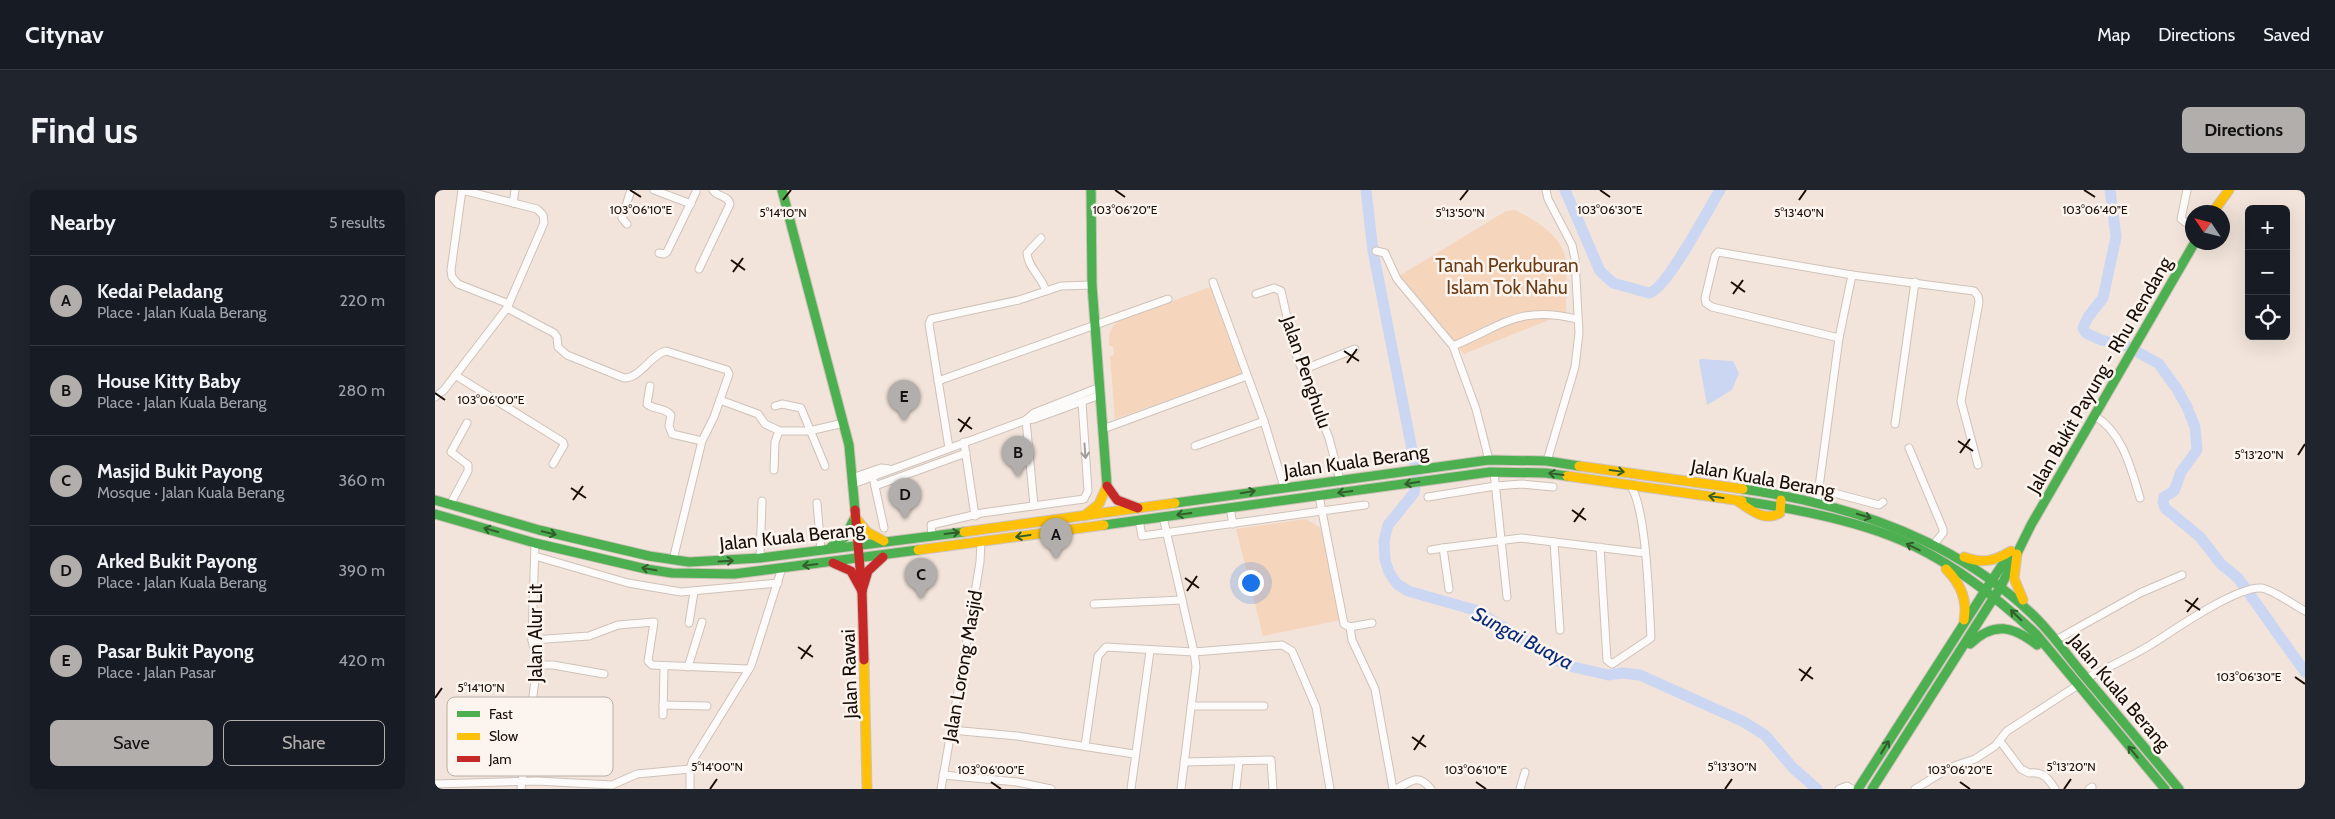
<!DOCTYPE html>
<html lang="en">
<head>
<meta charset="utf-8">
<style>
  :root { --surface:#171b24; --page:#20242c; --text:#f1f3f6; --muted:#9ea1a6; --line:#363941; --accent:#b2aeab }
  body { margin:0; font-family:Cabin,sans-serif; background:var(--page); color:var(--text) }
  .controls { position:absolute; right:15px; top:15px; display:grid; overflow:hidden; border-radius:8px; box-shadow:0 5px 20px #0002 }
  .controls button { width:45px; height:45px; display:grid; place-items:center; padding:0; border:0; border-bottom:1px solid var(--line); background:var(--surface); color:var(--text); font:25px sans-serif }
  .compass { position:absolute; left:1750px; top:15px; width:45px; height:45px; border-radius:50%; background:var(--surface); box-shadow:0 5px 20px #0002; rotate:305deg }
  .you { position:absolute; left:815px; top:392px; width:18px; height:18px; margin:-12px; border:4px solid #fff; border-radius:50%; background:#1a73e8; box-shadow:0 0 0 8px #1a73e833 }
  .badge { display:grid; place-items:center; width:32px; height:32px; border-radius:50%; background:var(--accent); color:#111; font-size:16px; font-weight:700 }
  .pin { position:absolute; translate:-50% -41px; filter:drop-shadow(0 1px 2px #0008) }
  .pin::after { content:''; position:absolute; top:26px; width:18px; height:15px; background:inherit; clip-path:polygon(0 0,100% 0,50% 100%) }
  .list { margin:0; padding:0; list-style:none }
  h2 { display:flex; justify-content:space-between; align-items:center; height:65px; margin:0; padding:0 20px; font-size:21px }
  h2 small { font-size:16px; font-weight:400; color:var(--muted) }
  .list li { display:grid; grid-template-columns:32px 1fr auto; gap:15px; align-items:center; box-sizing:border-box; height:90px; padding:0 20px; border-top:1px solid var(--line) }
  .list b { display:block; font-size:19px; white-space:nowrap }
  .list p { margin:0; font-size:16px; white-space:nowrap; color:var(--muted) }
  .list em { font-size:16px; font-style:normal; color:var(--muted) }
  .actions { display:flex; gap:10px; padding:15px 20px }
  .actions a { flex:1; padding:11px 0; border:1px solid var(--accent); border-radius:8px; text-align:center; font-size:18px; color:var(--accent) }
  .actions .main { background:var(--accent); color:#111 }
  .icon { flex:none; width:28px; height:28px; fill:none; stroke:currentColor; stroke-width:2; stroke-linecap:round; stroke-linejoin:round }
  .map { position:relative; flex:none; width:1870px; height:599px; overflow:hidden; border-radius:8px }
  header { display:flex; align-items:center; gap:30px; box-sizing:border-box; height:70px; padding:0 25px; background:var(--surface); border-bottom:1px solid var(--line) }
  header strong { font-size:24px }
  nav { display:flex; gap:28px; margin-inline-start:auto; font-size:18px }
  .intro { display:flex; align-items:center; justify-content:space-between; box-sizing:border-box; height:120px; padding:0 30px }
  h1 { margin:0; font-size:35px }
  .button { padding:12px 22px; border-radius:8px; background:var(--accent); color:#111; font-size:18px; font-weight:700 }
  main { display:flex; gap:30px; padding:0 30px }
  aside { flex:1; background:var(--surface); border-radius:8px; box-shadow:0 5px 20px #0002 }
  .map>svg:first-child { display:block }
  .green { fill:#f6d5bd }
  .water { fill:#cbd7f2 }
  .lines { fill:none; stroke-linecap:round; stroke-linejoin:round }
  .river { stroke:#cbd7f2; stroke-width:11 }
  .street-casing { stroke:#cec2ba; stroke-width:9 }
  .fast-casing { stroke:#cec2ba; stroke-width:11 }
  .slow-casing { stroke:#cec2ba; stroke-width:11 }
  .jam-casing { stroke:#cec2ba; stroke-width:11 }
  .street { stroke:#fdfbf9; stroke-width:7 }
  .fast { stroke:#4caf50; stroke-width:9 }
  .slow { stroke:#ffc107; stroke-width:9 }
  .jam { stroke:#c62828; stroke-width:9 }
  .oneway { stroke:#a29c98 }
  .oneway2 { stroke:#325e2b }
  .ticks { fill:none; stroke:#190e06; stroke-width:2 }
  .labels { text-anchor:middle; stroke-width:5; stroke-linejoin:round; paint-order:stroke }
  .park-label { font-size:19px; fill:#6b3c13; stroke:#fbf4ef }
  .street-label { font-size:19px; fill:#190e06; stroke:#fbf4ef }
  .water-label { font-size:20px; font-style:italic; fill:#072a7a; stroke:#fbf4ef }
  .key { fill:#fbf4ef; stroke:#b7afa9; stroke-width:1 }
  .key-label { font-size:14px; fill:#190e06 }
  .ticks-label { font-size:12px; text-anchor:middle; fill:#190e06; stroke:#fbf4ef; stroke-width:5; stroke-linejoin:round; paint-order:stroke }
</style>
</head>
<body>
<header>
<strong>Citynav</strong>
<nav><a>Map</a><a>Directions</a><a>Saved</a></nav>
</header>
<div class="intro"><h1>Find us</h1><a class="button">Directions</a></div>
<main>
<aside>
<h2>Nearby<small>5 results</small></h2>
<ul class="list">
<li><span class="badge">A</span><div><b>Kedai Peladang</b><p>Place · Jalan Kuala Berang</p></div><em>220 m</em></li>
<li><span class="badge">B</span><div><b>House Kitty Baby</b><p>Place · Jalan Kuala Berang</p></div><em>280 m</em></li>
<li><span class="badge">C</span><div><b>Masjid Bukit Payong</b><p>Mosque · Jalan Kuala Berang</p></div><em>360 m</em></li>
<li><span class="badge">D</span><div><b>Arked Bukit Payong</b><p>Place · Jalan Kuala Berang</p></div><em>390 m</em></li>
<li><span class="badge">E</span><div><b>Pasar Bukit Payong</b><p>Place · Jalan Pasar</p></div><em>420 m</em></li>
</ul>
<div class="actions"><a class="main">Save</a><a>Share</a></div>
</aside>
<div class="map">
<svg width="1870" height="599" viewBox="0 0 1870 599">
  <rect width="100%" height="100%" fill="#f2e4da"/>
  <g class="green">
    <path d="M1080 20C1098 28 1127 46 1130 67 1133 85 1131 105 1131 123L1029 164 964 86 1071 21Z"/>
    <path d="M775 97 807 184 680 229 675 166 679 165 678 156H674C674 146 674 139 682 132Z"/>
    <path d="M871 329 887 339 906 430 828 446 801 339Z"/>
  </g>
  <path class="water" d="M1266 169 1298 171 1304 183 1297 200 1272 215 1264 171Z"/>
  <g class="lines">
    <g class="river">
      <path d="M931 0 938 61 982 285 979 303 953 335 949 351 950 370 954 382 962 394 973 401 1040 420 1130 475 1173 485 1187 483 1205 485 1307 531 1330 545 1358 578 1382 599"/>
      <path d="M1130 0 1165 81 1178 93 1214 103C1231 100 1274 18 1285 0"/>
      <path d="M1675 0 1681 47 1668 108 1653 127 1648 138 1651 143 1666 150 1692 156 1724 174 1742 199 1752 217 1760 237 1762 260 1746 282 1739 301 1729 307 1728 312 1730 318 1765 347 1786 374 1803 388 1870 482"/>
    </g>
    <defs>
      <g id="street">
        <path d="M27 0 16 80 17 87 23 94 74 114"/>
        <path d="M219 0 256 14"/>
        <path d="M1111 0 1113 9 1137 55 1140 69 1144 143 1140 177 1112 271"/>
        <path d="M1752 0 1746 29 1758 38"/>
        <path d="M78 13 80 0"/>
        <path d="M192 34 187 28 196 0"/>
        <path d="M606 48 592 63C593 78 607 87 611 101"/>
        <path d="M941 61 950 63 962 89 1018 156 1041 219 1054 270"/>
        <path d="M224 63 229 64 232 62 261 2"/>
        <path d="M264 79 295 14C293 5 282 7 278 0"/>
        <path d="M778 92 829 231 849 297"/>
        <path d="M821 104 839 98 846 101 860 162 894 248 905 290"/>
        <path d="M72 118 119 143 122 147 123 157 132 165 189 188C206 188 215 165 231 161L292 180 294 184 279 227 267 251 238 370"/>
        <path d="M1404 148 1277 117 1271 113 1270 108 1280 66 1283 62 1417 85 1539 101 1543 106 1544 112 1526 211 1543 275"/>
        <path d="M1018 156C1069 135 1084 115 1142 129"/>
        <path d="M867 180 920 159"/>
        <path d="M20 185 128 252 129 255 118 274"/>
        <path d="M503 191 733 109"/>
        <path d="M215 196 212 214C219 220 229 217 236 225L234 236 237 244 267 251"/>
        <path d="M0 207 9 200 72 118 109 33 108 25 102 19 27 0"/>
        <path d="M285 210 323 224 330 234 345 241H374L409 233"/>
        <path d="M340 216 347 214 366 218 390 276"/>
        <path d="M1660 226C1688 243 1696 279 1705 308"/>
        <path d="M591 230 599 316"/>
        <path d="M591 230 599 223 665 197"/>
        <path d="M1460 234 1480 92"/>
        <path d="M668 239 812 186"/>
        <path d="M529 252 540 326"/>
        <path d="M760 256 829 231"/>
        <path d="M514 258 494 134 496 129 584 110 626 96 657 95"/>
        <path d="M1474 258 1508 339V343L1499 354"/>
        <path d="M339 280 340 252 344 241"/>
        <path d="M1059 282 1072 407"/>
        <path d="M417 288 446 278 454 279"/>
        <path d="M439 292 449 338"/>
        <path d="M418 294 591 230 599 229 665 205"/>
        <path d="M440 296 531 263"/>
        <path d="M1384 299 1444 315 1448 312"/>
        <path d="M884 306 909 434 915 437 937 433"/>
        <path d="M993 307 1060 296 1087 294 1118 297"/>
        <path d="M1382 312 1404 148 1417 85"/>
        <path d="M382 313 386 360"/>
        <path d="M15 315 33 281V275L16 262 32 233"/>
        <path d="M795 318 798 334"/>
        <path d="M728 327 759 462 761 477 746 599"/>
        <path d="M704 330 707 346 930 315"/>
        <path d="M497 346 496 335 547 323 649 309 653 301 647 212"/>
        <path d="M1119 352 1125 440"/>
        <path d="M1165 357 1172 470 1177 474 1216 448C1214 417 1212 317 1195 295"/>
        <path d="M996 360 1008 358"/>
        <path d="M100 366 193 393 246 402 343 393"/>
        <path d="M325 368 327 311"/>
        <path d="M1014 399 1008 358 1086 348 1210 363"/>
        <path d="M659 414 747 410"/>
        <path d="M254 433 259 402"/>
        <path d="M915 437 917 450 940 499 958 599"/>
        <path d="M97 450 154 446 183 435 219 432 213 471 217 475 314 479"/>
        <path d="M1621 450 1705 403 1747 385"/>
        <path d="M102 475H118L169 484"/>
        <path d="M253 477 267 432"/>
        <path d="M1652 488C1673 477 1696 467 1717 454 1739 440 1800 397 1826 398 1837 399 1859 415 1870 421"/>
        <path d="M228 515 272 516"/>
        <path d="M756 516H829"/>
        <path d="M228 525 229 477"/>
        <path d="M516 540 582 546 699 564"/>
        <path d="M1565 551 1586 579 1594 583C1608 581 1613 588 1620 599"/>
        <path d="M650 556 663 466 671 457 759 462 847 455 857 461 881 517 895 599"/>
        <path d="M749 572 836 570 838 599"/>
        <path d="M508 585 582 592 616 599"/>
        <path d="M0 594 102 591 177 595 202 584 255 579"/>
        <path d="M86 599 102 475 97 450 100 353"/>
        <path d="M255 599V579L258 570 316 476 347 378"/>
        <path d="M506 599 537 421 545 372 546 352"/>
        <path d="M696 599 715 461"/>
        <path d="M801 599 804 571"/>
        <path d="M961 599C977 591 983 583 996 599"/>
        <path d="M1085 599 1090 582"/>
        <path d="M1404 599 1412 596 1417 599"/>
        <path d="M1480 599 1516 577 1540 569 1560 556 1572 541 1643 495"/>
        <path d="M1654 599 1657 597"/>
      </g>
      <g id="fast">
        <path d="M347 0 414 255 420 320"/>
        <path d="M656 0 657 95 672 296"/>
        <path d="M1308 299C1414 314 1520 350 1598 425 1616 442 1631 464 1647 483 1679 521 1712 560 1744 599"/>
        <path d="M0 310 104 340 214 366 254 372 325 368 529 342"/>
        <path d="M1307 311C1356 318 1409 328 1456 346 1508 366 1561 406 1601 444L1730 599"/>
        <path d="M740 313 1054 270 1112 271 1144 276"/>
        <path d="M0 324 100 353 211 379 237 383 299 384 483 360"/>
        <path d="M669 335 1055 282 1111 283 1132 286"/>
        <path d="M396 357 410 347 420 327"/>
        <path d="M1557 390 1576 362"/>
        <path d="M1566 396 1596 335 1760 52"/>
        <path d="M1535 454C1559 431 1578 436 1602 455"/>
        <path d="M1423 599 1555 393"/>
        <path d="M1437 599 1563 401"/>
      </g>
      <g id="slow">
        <path d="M1778 22 1794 0"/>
        <path d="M1144 276 1308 299"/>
        <path d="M1132 286 1307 311"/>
        <path d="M1304 312C1317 321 1330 332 1345 323L1346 310"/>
        <path d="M649 326 664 314 672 296"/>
        <path d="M420 327 432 342 449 351"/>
        <path d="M529 342 740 313"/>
        <path d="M483 360 669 335"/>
        <path d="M1582 364 1579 388 1588 410"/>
        <path d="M1529 367C1547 374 1560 371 1576 361"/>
        <path d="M1511 379C1525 393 1533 410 1529 430"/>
        <path d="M429 470 432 599"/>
      </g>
      <g id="jam">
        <path d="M672 296 682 310 703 318"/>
        <path d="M420 320 427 401 429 470"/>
        <path d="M398 373 416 381 427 401"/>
        <path d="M427 401 433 381 448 367"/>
      </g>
    </defs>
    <use href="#street" class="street-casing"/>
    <use href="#fast" class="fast-casing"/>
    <use href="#slow" class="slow-casing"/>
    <use href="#jam" class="jam-casing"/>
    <use href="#street" class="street"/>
    <use href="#fast" class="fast"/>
    <use href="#slow" class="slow"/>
    <use href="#jam" class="jam"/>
  </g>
  <defs><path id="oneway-shaft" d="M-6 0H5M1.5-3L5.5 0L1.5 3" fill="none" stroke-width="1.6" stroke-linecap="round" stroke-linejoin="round" transform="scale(1.25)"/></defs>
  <use class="oneway" href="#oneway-shaft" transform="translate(650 261) rotate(86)"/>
  <g class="oneway2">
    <use href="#oneway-shaft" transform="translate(1182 281) rotate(8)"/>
    <use href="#oneway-shaft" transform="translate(1121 284) rotate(-172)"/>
    <use href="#oneway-shaft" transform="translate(977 293) rotate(171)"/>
    <use href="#oneway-shaft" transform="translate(813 302) rotate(-9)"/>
    <use href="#oneway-shaft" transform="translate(910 302) rotate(172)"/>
    <use href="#oneway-shaft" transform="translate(1281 307) rotate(-172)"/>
    <use href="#oneway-shaft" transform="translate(749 324) rotate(172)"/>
    <use href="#oneway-shaft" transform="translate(1429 326) rotate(17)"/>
    <use href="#oneway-shaft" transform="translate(56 340) rotate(-164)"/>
    <use href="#oneway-shaft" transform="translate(114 343) rotate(13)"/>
    <use href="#oneway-shaft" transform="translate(517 343) rotate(-7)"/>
    <use href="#oneway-shaft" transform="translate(588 346) rotate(172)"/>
    <use href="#oneway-shaft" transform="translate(1478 357) rotate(-153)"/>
    <use href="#oneway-shaft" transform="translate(291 371) rotate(-3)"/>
    <use href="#oneway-shaft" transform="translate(375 375) rotate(173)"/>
    <use href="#oneway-shaft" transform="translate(214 379) rotate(-170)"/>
    <use href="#oneway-shaft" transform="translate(1581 425) rotate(-136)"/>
    <use href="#oneway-shaft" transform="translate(1450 557) rotate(-58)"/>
    <use href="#oneway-shaft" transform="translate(1698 562) rotate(-130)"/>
  </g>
  <path class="ticks" d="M195 0 206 7M680 0 690 7M1165 0 1175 7M1649 0 1660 7M348 10 356 0M1025 10 1033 0M1364 10 1371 0M296 70 310 80M298 82 308 68M1296 92 1310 102M1298 104 1308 90M909 161 924 171M912 173 922 159M0 203 10 210M523 229 537 239M525 242 535 227M1523 251 1538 261M1525 263 1535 249M1863 265 1870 254M136 298 151 308M138 310 148 296M1137 320 1151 330M1139 332 1149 318M750 388 764 398M752 401 762 386M1750 410 1765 420M1752 422 1763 408M363 457 378 467M366 469 376 455M1364 479 1378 489M1860 487 1870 494M1366 491 1376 477M0 508 7 498M977 547 991 557M979 560 989 545M556 592 566 599M1041 592 1051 599M1525 592 1535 599M275 599 282 589M1290 599 1297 589M1629 599 1636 589"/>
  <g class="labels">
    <g class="park-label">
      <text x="1072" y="82">Tanah Perkuburan<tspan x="1072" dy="22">Islam Tok Nahu</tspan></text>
    </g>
    <g class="street-label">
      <text transform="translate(872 182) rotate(71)" y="7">Jalan Penghulu</text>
      <text transform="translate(1664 185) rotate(-60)" y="7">Jalan Bukit Payung - Rhu Rendang</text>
      <text transform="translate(921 271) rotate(-8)" y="7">Jalan Kuala Berang</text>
      <text transform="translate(1328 288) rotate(10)" y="7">Jalan Kuala Berang</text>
      <text transform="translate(357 346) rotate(-6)" y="7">Jalan Kuala Berang</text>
      <text transform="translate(100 443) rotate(-90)" y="7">Jalan Alur Lit</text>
      <text transform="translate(527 476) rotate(-80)" y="7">Jalan Lorong Masjid</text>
      <text transform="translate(414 484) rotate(-92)" y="7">Jalan Rawai</text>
      <text transform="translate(1685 502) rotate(50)" y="7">Jalan Kuala Berang</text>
    </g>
    <g class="water-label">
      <text transform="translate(1088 448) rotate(28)" y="7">Sungai Buaya</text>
    </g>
  </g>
  <rect x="12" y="507" width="166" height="79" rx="8" class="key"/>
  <rect x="22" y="521" width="23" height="6" fill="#4caf50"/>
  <rect x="22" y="543" width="23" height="7" fill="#ffc107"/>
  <rect x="22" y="566" width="23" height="6" fill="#c62828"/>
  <g class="key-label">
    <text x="54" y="529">Fast</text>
    <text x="54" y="551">Slow</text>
    <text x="54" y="574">Jam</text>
  </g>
  <g class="ticks-label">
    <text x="206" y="24">103°06'10"E</text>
    <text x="690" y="24">103°06'20"E</text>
    <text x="1175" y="24">103°06'30"E</text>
    <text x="1660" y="24">103°06'40"E</text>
    <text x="348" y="27">5°14'10"N</text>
    <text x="1025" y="27">5°13'50"N</text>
    <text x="1364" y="27">5°13'40"N</text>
    <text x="56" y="214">103°06'00"E</text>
    <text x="1824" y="269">5°13'20"N</text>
    <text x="1814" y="491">103°06'30"E</text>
    <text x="46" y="502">5°14'10"N</text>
    <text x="282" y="581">5°14'00"N</text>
    <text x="1297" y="581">5°13'30"N</text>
    <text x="1636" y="581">5°13'20"N</text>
    <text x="556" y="584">103°06'00"E</text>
    <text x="1041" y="584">103°06'10"E</text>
    <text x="1525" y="584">103°06'20"E</text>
  </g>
</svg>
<div class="controls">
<button>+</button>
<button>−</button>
<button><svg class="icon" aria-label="locate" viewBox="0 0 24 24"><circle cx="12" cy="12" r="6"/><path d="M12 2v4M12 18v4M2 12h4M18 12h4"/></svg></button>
</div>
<svg class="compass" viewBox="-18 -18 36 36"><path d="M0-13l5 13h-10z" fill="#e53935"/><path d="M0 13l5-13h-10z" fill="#9ea1a6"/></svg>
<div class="you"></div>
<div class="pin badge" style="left:621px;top:369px">A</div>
<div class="pin badge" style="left:583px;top:287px">B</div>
<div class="pin badge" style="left:486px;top:409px">C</div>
<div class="pin badge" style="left:470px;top:329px">D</div>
<div class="pin badge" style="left:469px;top:231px">E</div>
</div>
</main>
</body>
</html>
